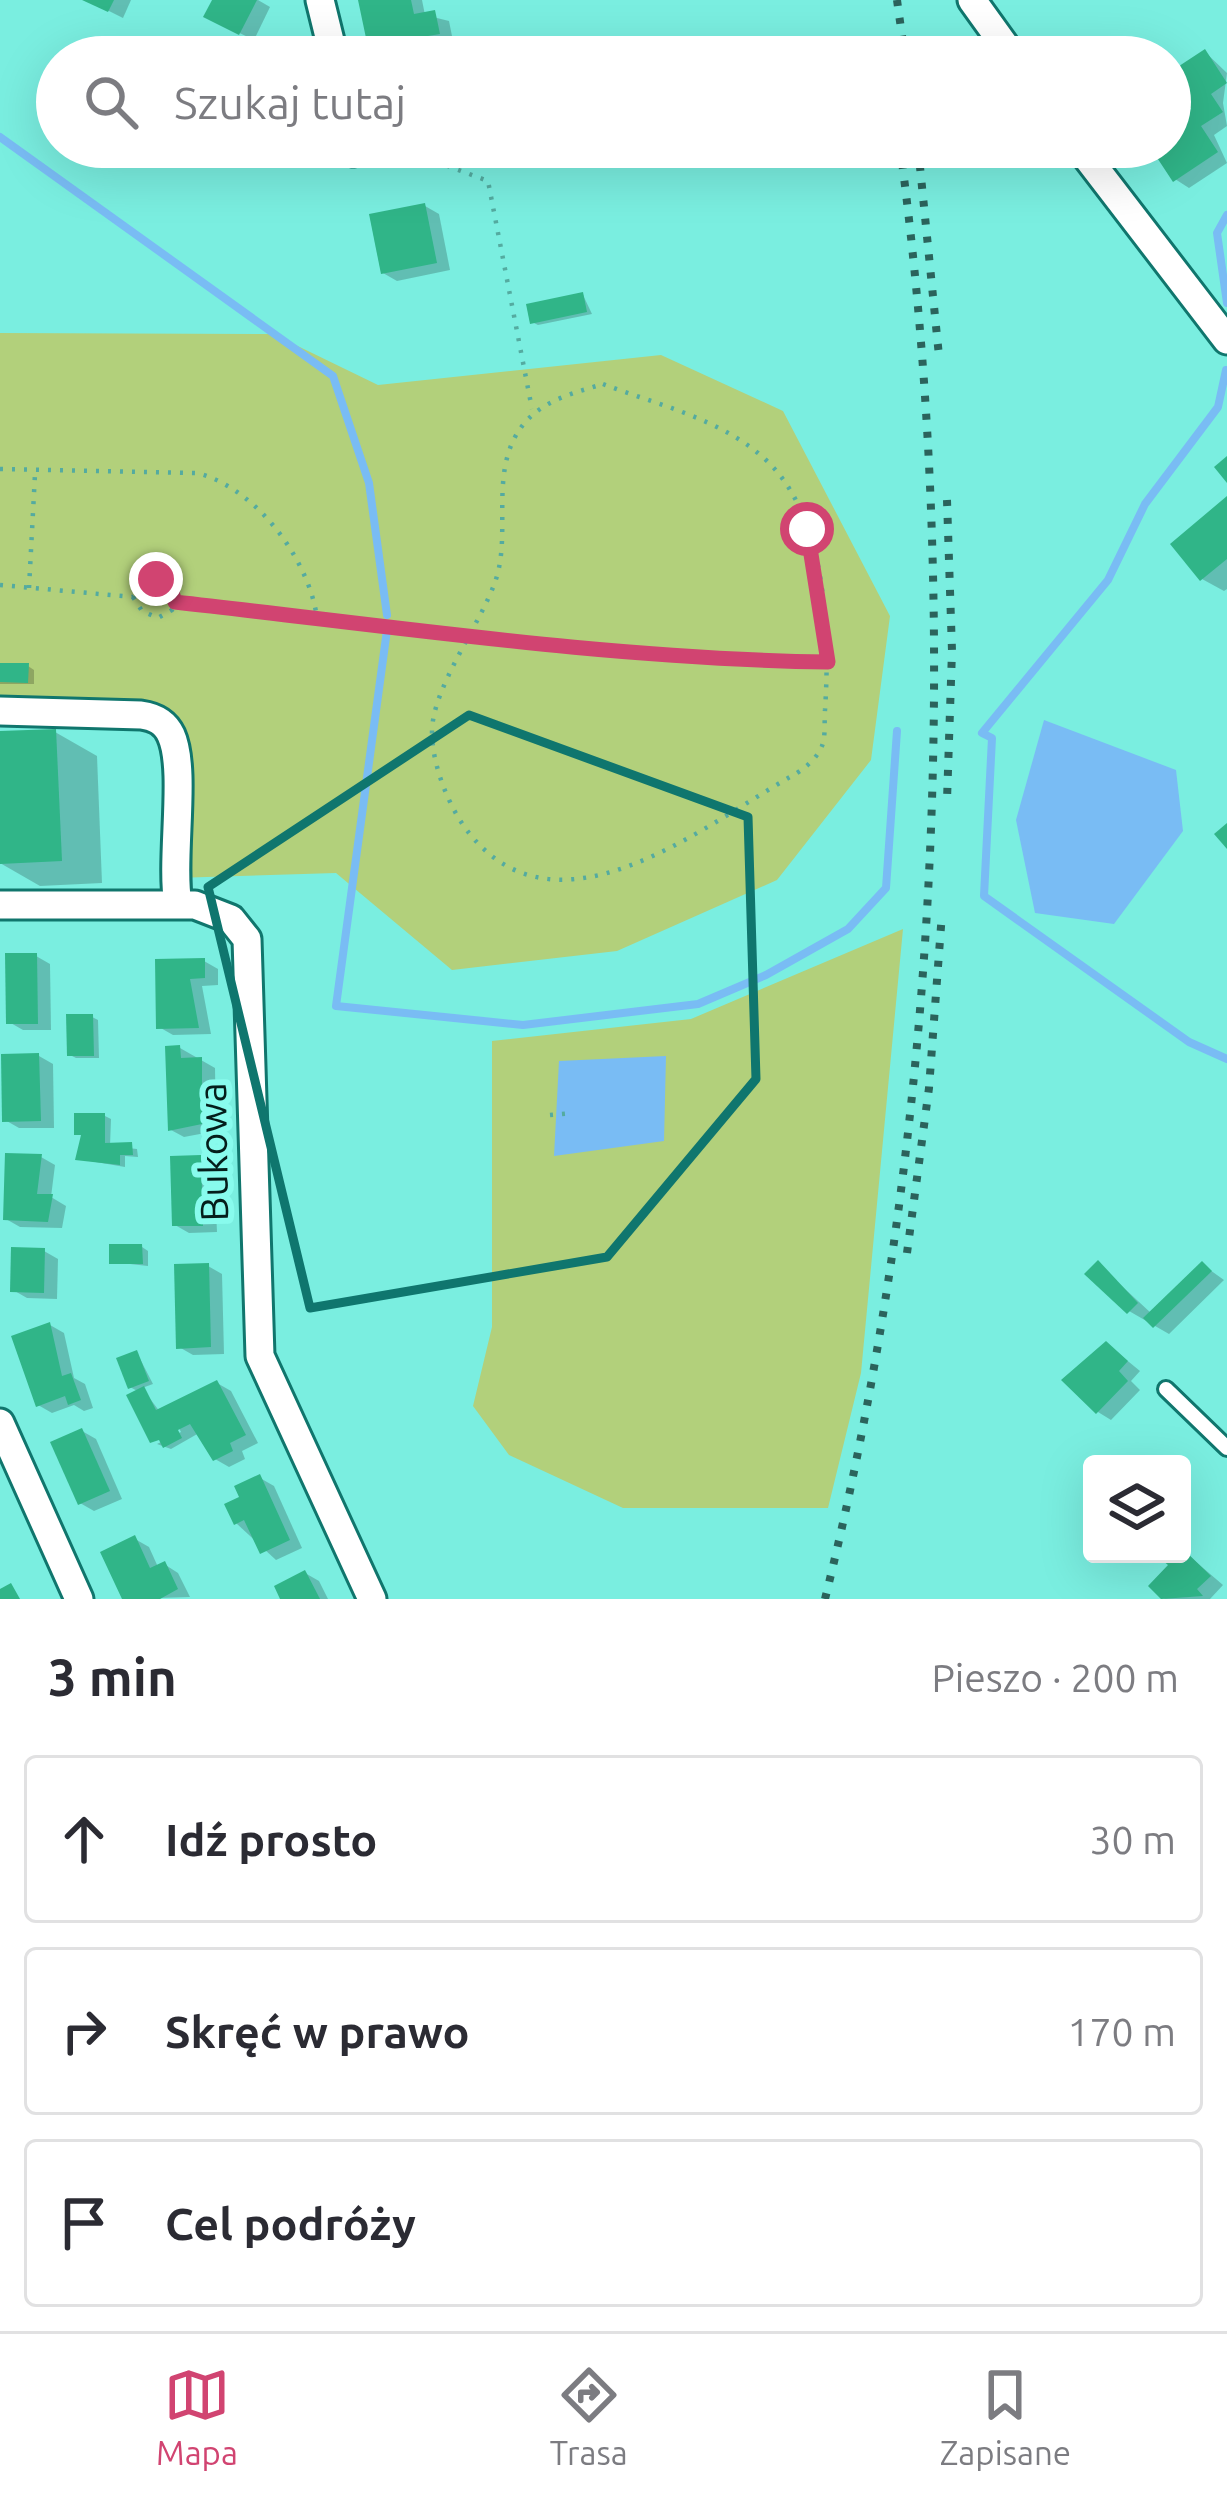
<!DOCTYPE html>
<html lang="pl">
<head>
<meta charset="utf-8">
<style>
  :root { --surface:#fff; --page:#f7f7f7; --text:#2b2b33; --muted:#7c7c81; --line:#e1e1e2; --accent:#d14471 }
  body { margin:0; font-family:Ubuntu,sans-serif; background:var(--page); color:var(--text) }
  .controls { position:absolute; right:36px; bottom:36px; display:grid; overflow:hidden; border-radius:12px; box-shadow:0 12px 48px #0002 }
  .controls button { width:108px; height:108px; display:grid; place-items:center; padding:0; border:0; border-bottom:3px solid var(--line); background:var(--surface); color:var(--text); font:60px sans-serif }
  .stop { position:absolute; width:36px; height:36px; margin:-27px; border:9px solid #d14471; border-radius:50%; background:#fff }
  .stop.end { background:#d14471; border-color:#fff; box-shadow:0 3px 12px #0008 }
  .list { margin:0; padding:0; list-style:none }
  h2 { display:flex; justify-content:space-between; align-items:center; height:156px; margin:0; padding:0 48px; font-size:51px }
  h2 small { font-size:39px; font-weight:400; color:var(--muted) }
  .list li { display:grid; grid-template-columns:78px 1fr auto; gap:36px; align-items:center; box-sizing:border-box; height:168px; margin:0 24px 24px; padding:0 24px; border:3px solid var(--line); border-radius:12px }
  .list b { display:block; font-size:45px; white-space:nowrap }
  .list em { font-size:39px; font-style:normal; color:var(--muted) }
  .icon { flex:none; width:66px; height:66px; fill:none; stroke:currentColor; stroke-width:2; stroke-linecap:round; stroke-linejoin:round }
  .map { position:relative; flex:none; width:1227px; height:1599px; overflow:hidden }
  .search { position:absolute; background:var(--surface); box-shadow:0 12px 48px #0002; left:36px; right:36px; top:36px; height:132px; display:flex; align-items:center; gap:30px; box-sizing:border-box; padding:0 42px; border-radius:66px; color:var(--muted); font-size:45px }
  .sheet { height:732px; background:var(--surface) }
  nav { display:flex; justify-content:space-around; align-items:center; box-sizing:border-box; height:168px; border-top:3px solid var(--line); background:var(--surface); font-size:33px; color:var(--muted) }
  nav a { display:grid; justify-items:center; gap:6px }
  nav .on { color:var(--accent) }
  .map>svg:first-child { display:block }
  .green { fill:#b2d07b }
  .water { fill:#79bcf4 }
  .shadow { fill:#0003 }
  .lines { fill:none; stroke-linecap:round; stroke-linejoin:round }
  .stream { stroke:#79bcf4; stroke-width:8 }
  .building { fill:#30b588 }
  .service-casing { stroke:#10766d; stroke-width:20 }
  .minor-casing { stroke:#10766d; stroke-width:33 }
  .path { stroke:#54aba0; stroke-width:4.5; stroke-dasharray:3 9; stroke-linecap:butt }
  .service { stroke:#fff; stroke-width:14 }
  .minor { stroke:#fff; stroke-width:27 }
  .rail { stroke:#2b635c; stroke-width:8; stroke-dasharray:6 12; stroke-linecap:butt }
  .route { stroke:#d14471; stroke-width:15 }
  .marked { fill:none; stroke:#0f766e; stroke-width:9; stroke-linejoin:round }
  .labels { text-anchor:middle; stroke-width:12; stroke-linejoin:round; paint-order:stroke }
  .street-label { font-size:39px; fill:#041e1b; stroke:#88fbed }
</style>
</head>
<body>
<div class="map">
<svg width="1227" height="1599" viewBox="0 0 1227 1599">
  <rect width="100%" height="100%" fill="#7aeee0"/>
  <g class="green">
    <path d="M0 333 273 334 378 385 661 355 783 411 890 616 871 760 777 880 617 951 452 970 336 873 174 878 167 728 0 711Z"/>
    <path d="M903 929 861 1373 828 1508H623L509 1455 473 1406 492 1327V1041L691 1019Z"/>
  </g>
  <g class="water">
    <path d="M1044 720 1176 770 1183 831 1114 924 1035 913 1016 820Z"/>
    <path d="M666 1056 664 1141 554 1156 559 1061Z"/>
  </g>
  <g class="shadow">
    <path d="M87 0H131L123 18Z"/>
    <path d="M215 0H258L270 7 254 40 221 24Z"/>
    <path d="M361 0H422L425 15 449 21 453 41 440 43 443 57H373Z"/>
    <path d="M1205 52 1227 73 1223 103 1227 126 1214 135 1227 163 1189 188 1175 179 1154 147H1170V111L1182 118 1195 110 1185 105 1170 75Z"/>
    <path d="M260 147H305L306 153 275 159Z"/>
    <path d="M425 206 439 214 450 270 397 281 383 273Z"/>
    <path d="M583 295 592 314 538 325 532 322Z"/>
    <path d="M1227 500V589L1224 591 1202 579Z"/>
    <path d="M0 666H28L34 670V684H0Z"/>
    <path d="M55 732 97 756 102 883 40 886 0 863V734Z"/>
    <path d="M36 956 50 964 51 1030H23L9 1022Z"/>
    <path d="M204 961 218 969V985L202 986 211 1034 173 1035 159 1027 158 962Z"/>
    <path d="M92 1017 98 1020 99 1058H76L70 1055Z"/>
    <path d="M180 1048 215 1068 216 1131 184 1137 171 1130Z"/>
    <path d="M39 1056 53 1064 54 1128H19L5 1120Z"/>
    <path d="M105 1116 111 1119 110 1146 137 1149 138 1157 125 1156V1167L78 1159 85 1137 77 1133Z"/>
    <path d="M41 1157 55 1165 51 1197 66 1206 62 1228 20 1227 6 1219Z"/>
    <path d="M200 1158 214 1166 217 1232 189 1233 175 1225Z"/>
    <path d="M142 1247 148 1251V1266L112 1262Z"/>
    <path d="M44 1251 58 1259 57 1299 27 1298 13 1290Z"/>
    <path d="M1098 1264 1152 1314 1203 1265 1224 1280 1169 1334 1129 1311Z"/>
    <path d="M208 1266 222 1274 224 1354 193 1355 179 1347Z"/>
    <path d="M50 1325 64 1333 74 1378 85 1384 93 1408 84 1411 74 1405 52 1413 38 1405Z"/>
    <path d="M1107 1344 1140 1371 1131 1381 1140 1390 1111 1420 1098 1412Z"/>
    <path d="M137 1353 153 1384 142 1388 160 1412 217 1383 231 1391 258 1443 242 1451 245 1459 229 1467 215 1459 199 1433 171 1449 157 1444 181 1432 178 1426 153 1441 139 1392 130 1387Z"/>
    <path d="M82 1431 96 1439 122 1499 94 1511 80 1503Z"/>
    <path d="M260 1478 274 1486 302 1548 276 1560 236 1523 243 1498Z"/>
    <path d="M135 1539 149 1547 158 1567 164 1564 178 1573 190 1597 125 1599Z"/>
    <path d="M1182 1550 1223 1585 1210 1599H1165L1152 1586 1172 1565 1167 1560Z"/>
    <path d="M305 1573 319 1581 328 1599H284Z"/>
  </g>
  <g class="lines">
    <g class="stream">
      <path d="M0 137 333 376 369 483 387 615"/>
      <path d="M1227 215 1217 233 1227 303"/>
      <path d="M1226 370 1218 407 1145 504 1108 580 982 733 992 738 984 896 1189 1042 1227 1059"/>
      <path d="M387 630 336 1006 523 1025 698 1004 766 975 848 929 886 888 897 731"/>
    </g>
  </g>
  <g class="building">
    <path d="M82 0H114L108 12Z"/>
    <path d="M212 0H257L239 35 203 17Z"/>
    <path d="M358 0H411L414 14 435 10 440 34 428 36 432 57H370Z"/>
    <path d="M1205 49 1227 83 1211 94 1223 112 1201 126 1218 152 1173 182 1150 147H1170V108L1177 118 1191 109 1188 104 1183 107 1170 87V72Z"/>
    <path d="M425 203 437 263 381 274 369 214Z"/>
    <path d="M583 292 587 312 530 324 526 304Z"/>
    <path d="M1227 456V483L1214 467Z"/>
    <path d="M1227 496V559L1200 581 1170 544Z"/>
    <path d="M0 663H29L28 683 0 682Z"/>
    <path d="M56 729 62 861 0 864V731Z"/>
    <path d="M1227 823V849L1214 834Z"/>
    <path d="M5 953H37L38 1024H6Z"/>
    <path d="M205 958V978L190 979 199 1028 156 1029 155 959Z"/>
    <path d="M66 1014H93L94 1056H67Z"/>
    <path d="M180 1045 181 1058 202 1057V1124L168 1131 165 1046Z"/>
    <path d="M39 1053 41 1121 2 1122 1 1054Z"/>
    <path d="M74 1113H105V1143L132 1142 133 1155H120V1165L75 1160 81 1135H74Z"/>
    <path d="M5 1153 42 1154 37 1194H53L48 1222 3 1220Z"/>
    <path d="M201 1155 203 1226H172L170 1156Z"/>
    <path d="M109 1244H142L143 1264H109Z"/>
    <path d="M11 1247 45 1248 44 1293 10 1292Z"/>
    <path d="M1098 1260 1138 1303 1127 1314 1084 1274Z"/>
    <path d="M1202 1261 1212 1271 1153 1328 1143 1318Z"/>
    <path d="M209 1263 211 1347 176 1349 174 1264Z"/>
    <path d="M50 1322 62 1376 71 1373 81 1400 68 1405 65 1396 36 1407 11 1336Z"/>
    <path d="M1106 1341 1128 1361 1119 1371 1128 1381 1096 1414 1061 1380Z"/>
    <path d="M137 1350 149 1381 128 1389 116 1358Z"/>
    <path d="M217 1380 246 1435 230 1443 233 1451 213 1461 190 1424 178 1430 182 1438 163 1448 159 1440 150 1443 126 1395 144 1386 156 1410Z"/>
    <path d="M82 1428 110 1491 78 1505 50 1442Z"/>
    <path d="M260 1474 290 1540 260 1554 244 1520 234 1525 224 1504 239 1497 234 1486Z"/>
    <path d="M135 1535 150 1568 165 1561 178 1589 160 1599H122L100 1552Z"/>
    <path d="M1182 1548 1211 1576 1197 1589 1203 1596 1161 1599 1148 1586 1168 1565 1162 1560 1182 1554Z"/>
    <path d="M305 1570 320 1599H280L274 1586Z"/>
    <path d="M11 1583 20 1599H0V1589Z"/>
  </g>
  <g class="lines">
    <defs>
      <path id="service" d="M1166 1389 1227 1448"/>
      <g id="minor">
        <path d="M320 0 334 57"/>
        <path d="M972 0 1013 57"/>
        <path d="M352 147 353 152"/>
        <path d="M1079 147 1227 340"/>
        <path d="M0 711 141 715C155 717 165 722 171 735 187 770 170 859 178 904"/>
        <path d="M0 905H195L231 919 247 939 260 1356 372 1599"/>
        <path d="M0 1423 79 1599"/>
      </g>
    </defs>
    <use href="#service" class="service-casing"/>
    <use href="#minor" class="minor-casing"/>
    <g class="path">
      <path d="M377 153 416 154 488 181 532 409"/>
      <path d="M603 384C658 405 722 419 766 460 827 517 830 633 825 710 824 720 826 736 822 746 817 759 802 771 790 777 699 829 557 944 469 833 449 808 432 765 432 732 432 688 480 625 495 582 511 538 492 483 514 439 532 403 567 395 603 384Z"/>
      <path d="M0 469 197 473C256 488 309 559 317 618"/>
      <path d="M0 585 133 597 143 581 156 579 169 587 175 601C391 626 610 659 828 662"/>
      <path d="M29 588 35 474"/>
      <path d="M133 597 142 611 158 618 172 610 175 601"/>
      <path d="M550 1115 572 1113"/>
    </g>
    <use href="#service" class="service"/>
    <use href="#minor" class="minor"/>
    <g class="rail">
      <path d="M897 0 905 57"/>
      <path d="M918 147 939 356"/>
      <path d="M947 500 952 651 947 800"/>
      <path d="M907 1253 929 1088 942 913"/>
      <path d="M825 1599C939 1140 963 615 900 147"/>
    </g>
  </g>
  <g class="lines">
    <path class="route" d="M156 579 170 586 175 602C391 626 610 659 828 662L807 529"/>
  </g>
  <path class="marked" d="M469 715 748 817 756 1079 607 1257 310 1308 208 887Z"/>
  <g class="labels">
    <g class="street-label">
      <text transform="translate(213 1152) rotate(-91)" y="14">Bukowa</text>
    </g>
  </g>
</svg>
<div class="controls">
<button><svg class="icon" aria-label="layers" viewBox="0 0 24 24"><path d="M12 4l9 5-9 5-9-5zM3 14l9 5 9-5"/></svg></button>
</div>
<div class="stop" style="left:807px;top:529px"></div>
<div class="stop end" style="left:156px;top:579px"></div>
<div class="search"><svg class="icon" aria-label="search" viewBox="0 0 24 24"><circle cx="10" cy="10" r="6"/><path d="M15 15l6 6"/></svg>Szukaj tutaj</div>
</div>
<section class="sheet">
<h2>3 min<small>Pieszo · 200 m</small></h2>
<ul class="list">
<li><svg class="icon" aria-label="ahead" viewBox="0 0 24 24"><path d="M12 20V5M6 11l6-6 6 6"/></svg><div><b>Idź prosto</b></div><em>30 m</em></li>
<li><svg class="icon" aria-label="right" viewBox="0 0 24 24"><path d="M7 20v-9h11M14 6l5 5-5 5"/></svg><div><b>Skręć w prawo</b></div><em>170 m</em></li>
<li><svg class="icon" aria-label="arrive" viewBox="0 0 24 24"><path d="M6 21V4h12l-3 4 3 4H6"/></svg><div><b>Cel podróży</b></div></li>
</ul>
</section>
<nav>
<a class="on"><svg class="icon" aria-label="map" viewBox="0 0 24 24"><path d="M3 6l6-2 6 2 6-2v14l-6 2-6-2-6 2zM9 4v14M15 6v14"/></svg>Mapa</a>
<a><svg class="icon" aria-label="directions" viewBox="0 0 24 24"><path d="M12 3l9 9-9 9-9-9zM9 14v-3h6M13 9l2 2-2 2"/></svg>Trasa</a>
<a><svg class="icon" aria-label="saved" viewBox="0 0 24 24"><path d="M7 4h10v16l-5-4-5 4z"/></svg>Zapisane</a>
</nav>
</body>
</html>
